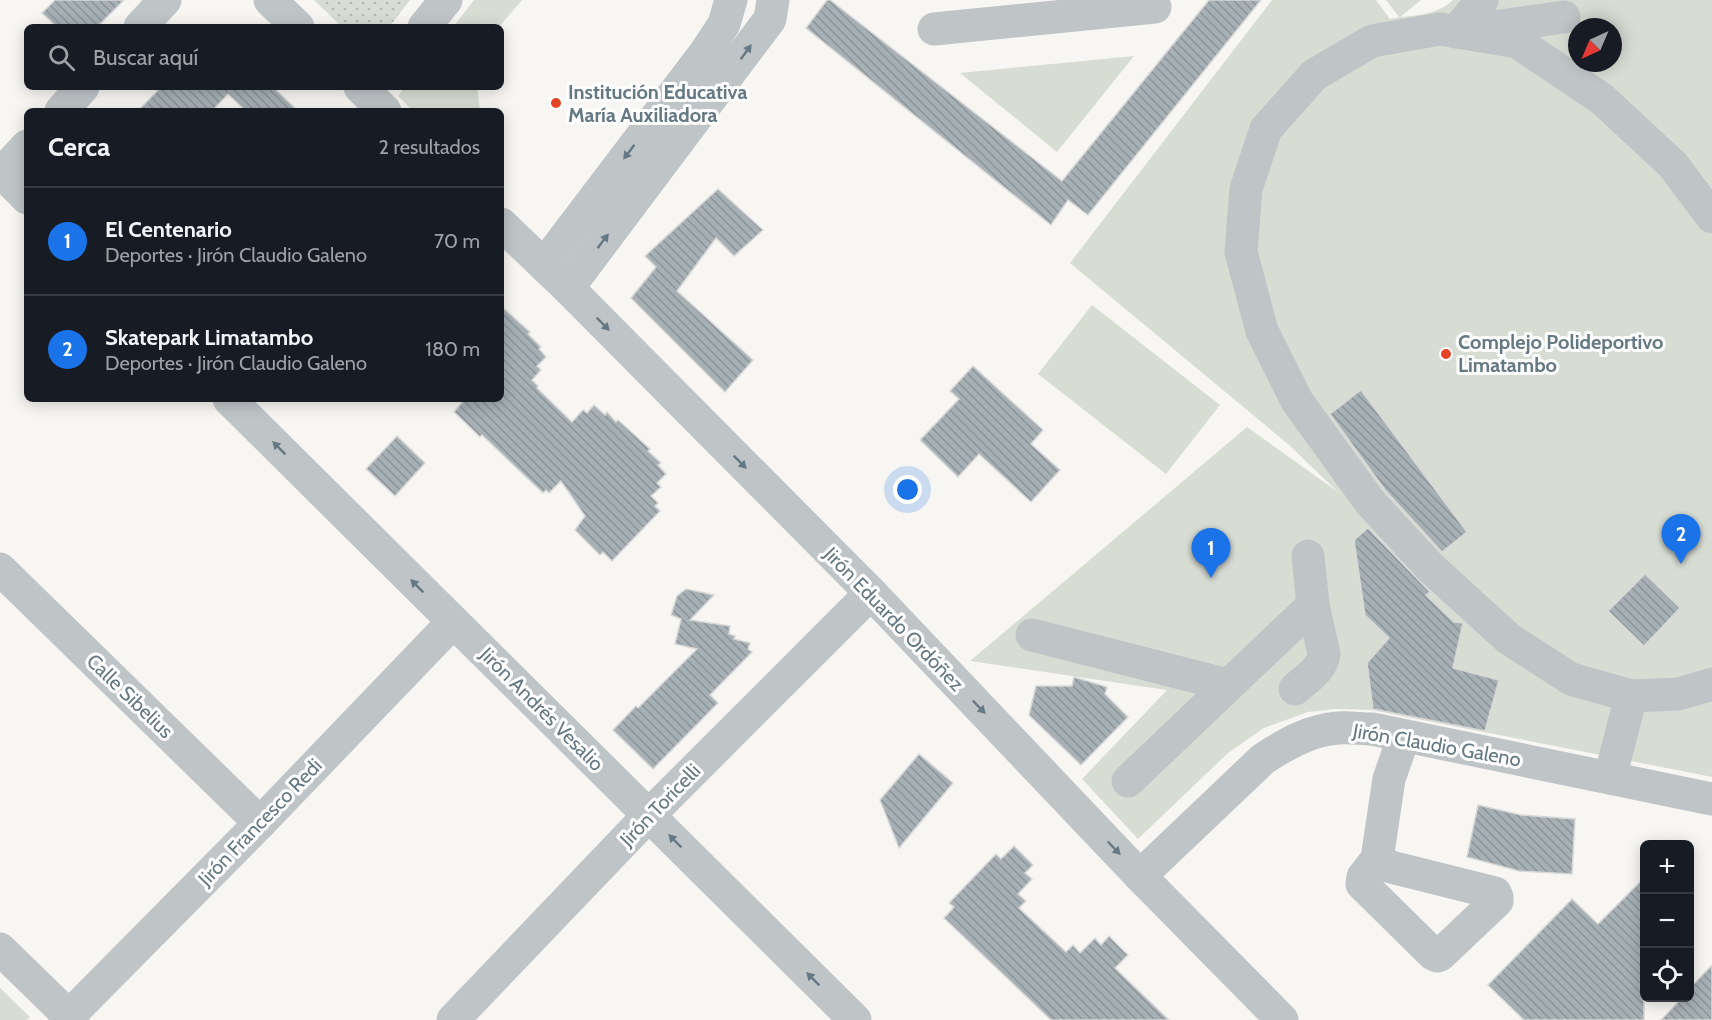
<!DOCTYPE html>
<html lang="es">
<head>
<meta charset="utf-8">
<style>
  :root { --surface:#171b24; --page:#20242c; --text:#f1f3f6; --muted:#9ea1a6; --line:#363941; --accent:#1a73e8 }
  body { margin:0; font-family:Cabin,sans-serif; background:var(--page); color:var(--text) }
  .controls { position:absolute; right:18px; bottom:18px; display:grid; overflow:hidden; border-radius:9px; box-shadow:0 3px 15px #0003 }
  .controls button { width:54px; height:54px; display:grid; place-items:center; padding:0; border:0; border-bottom:2px solid var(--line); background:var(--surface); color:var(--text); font:30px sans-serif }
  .compass { position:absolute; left:1568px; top:18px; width:54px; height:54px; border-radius:50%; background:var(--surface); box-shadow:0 3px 15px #0003; rotate:224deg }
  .you { position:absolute; left:908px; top:490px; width:21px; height:21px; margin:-15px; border:4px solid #fff; border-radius:50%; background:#1a73e8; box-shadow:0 0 0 9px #1a73e833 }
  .badge { display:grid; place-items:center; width:39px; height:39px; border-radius:50%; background:var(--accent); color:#fff; font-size:20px; font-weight:700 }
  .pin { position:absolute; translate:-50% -50px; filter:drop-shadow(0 2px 3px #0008) }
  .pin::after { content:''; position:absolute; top:32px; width:21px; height:18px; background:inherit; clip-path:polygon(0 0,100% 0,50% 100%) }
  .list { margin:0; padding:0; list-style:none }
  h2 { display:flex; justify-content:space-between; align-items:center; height:78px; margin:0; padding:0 24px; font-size:26px }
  h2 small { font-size:20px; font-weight:400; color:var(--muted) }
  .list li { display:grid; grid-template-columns:39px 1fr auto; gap:18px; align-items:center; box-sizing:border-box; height:108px; padding:0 24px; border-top:2px solid var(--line) }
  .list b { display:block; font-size:22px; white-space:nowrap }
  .list p { margin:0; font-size:20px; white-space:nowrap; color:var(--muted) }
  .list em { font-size:20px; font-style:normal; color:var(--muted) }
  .icon { flex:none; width:33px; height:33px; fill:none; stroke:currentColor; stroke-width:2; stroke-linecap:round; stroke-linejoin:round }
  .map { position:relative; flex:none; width:1712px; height:1020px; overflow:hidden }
  .search { position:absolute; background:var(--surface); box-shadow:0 3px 15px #0003; left:24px; top:24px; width:480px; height:66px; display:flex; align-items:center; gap:15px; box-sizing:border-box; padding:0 21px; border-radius:9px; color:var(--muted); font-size:22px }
  .panel { position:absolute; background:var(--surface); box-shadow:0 3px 15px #0003; left:24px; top:108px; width:480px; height:294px; border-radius:9px }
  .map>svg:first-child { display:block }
  .grass { fill:url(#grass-dots) }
  .green { fill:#d8ddd4; fill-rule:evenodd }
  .building { fill:url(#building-back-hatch); stroke:#d8d8d6; stroke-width:1.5 }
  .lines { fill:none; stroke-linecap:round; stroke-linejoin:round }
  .minor { stroke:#bfc4c7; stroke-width:33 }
  .oneway { fill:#657984 }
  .poi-dot { fill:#e44326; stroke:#fff; stroke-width:2 }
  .labels { text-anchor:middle; stroke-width:6; stroke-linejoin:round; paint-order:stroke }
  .poi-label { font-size:20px; font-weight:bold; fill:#657984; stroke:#fff; text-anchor:start }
  .street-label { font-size:20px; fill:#657984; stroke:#fff }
</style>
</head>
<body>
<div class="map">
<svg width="1712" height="1020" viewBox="0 0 1712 1020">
  <defs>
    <pattern id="grass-dots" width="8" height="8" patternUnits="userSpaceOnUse" patternTransform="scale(1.5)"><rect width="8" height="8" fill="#d8ddd4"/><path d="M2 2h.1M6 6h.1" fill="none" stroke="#b3b8b2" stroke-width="1.8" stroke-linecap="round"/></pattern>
    <pattern id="building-back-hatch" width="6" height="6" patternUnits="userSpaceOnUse" patternTransform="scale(1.5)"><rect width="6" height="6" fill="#a6b0b5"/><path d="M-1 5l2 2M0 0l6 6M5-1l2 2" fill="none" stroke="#8b9499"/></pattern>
  </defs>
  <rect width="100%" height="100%" fill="#f7f6f3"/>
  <path class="grass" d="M314 0H410L389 27H342Z"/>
  <g class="green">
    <path d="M474 0H522L499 27H453Z"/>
    <path d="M1272 0H1376L1390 19 1399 17 1386 0H1421L1400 17C1420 15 1438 14 1453 0H1712V777L1372 710 1335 709 1308 712 1264 728 1228 753 1138 839 1082 779 1167 690 970 661 1247 427 1338 492 1289 445 1070 263ZM1577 27H1613V63H1577Z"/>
    <path d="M1134 56 1057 152 960 73Z"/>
    <path d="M405 87H477L480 111H413L398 96Z"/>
    <path d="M1092 305 1220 405 1166 474 1038 374Z"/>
    <path d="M0 988 30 1017 27 1020H0Z"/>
  </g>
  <g class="building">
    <path d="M55 0H124L97 27H57L42 13Z"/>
    <path d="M827 0H830L1062 181 1209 0H1261L1088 215 1068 200 1051 225 806 28Z"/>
    <path d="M161 87H273L298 111H246L228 94 212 111H138Z"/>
    <path d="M718 189 763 230 734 256 716 238 677 291 753 360 725 392 631 298 656 267 645 256Z"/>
    <path d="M501 306 530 332 528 334 541 347 539 349 546 357 537 366 541 370 532 380 538 386 537 388 572 422 583 410 587 413 594 405 605 415 607 412 616 422 618 420 650 449 648 451 661 463 658 465 666 474 657 483 661 487 651 496 658 503 655 506 660 511 612 561 603 552 600 555 575 530 585 516 561 481 549 493 546 490 543 493 482 435 480 437 454 412 465 399H501Z"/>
    <path d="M973 366 1043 430 1031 444 1060 470 1031 502 979 454 958 477 920 440 959 399 950 391Z"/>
    <path d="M1361 390 1467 532 1442 552 1385 490 1330 414Z"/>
    <path d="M397 436 425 463 395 496 366 469Z"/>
    <path d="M1368 528 1430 592 1426 595 1454 622 1463 623 1453 668 1499 680 1485 731 1373 709 1367 663 1389 638 1365 615 1354 540Z"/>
    <path d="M1645 574 1680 608 1644 646 1608 611Z"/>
    <path d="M686 589 714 595 690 620 730 626 729 634 735 636 734 639 750 643 748 649 752 652 710 695 718 703 653 769 613 730 636 706 638 708 697 649 675 644 681 619 671 615 677 596Z"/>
    <path d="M1074 677 1107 687 1105 694 1128 717 1081 765 1029 715 1036 686H1072Z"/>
    <path d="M919 754 953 783 899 848 880 800Z"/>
    <path d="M1478 805 1521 815 1575 819 1572 874 1519 871 1467 857Z"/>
    <path d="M1014 846 1033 865 1025 873 1032 879 1018 894 1026 901 1019 908 1066 952 1073 945 1080 953 1095 938 1101 945 1109 936 1128 955 1115 968 1169 1020H1051L944 918 954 907 949 903 996 854 1001 859Z"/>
    <path d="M1644 878V1020H1524L1488 985 1572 899 1598 924Z"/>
    <path d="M1712 965V1020H1661L1682 998H1689V989Z"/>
  </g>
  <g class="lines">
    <g class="minor">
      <path d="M270 0 298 27"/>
      <path d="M140 27 165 0"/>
      <path d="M424 27 446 0"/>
      <path d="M1485 28 1564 17"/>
      <path d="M934 29 1155 7"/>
      <path d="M1456 32 1482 0"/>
      <path d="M360 87 385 111"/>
      <path d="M61 111 83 87"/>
      <path d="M0 171 27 198"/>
      <path d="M2 173 27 146"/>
      <path d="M501 224 568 288 871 593 1140 876 1282 1020"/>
      <path d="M544 265 705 53 724 24 731 0"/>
      <path d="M568 288 770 19 773 0"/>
      <path d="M229 399 855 1020"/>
      <path d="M0 569 260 823"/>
      <path d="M1032 635 1228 685"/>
      <path d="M1295 689C1306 679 1322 670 1324 654L1313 605 1308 556"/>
      <path d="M1631 696 1571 679 1509 639 1431 568 1370 502 1297 401 1262 331 1241 252 1246 189 1266 129 1314 75 1372 41 1440 29 1517 42 1602 99 1673 165 1712 217"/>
      <path d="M1610 778 1631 696 1679 694 1712 684"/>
      <path d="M1128 781 1313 605"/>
      <path d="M1377 859 1391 867 1495 893 1497 897V901L1440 955 1437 956 1433 954 1362 884 1363 877 1377 859 1389 779 1404 736"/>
      <path d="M1140 876 1263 759C1286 744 1310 730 1338 728 1349 727 1361 729 1372 729L1712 799"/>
      <path d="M0 949 73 1020"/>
      <path d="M65 1020 260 823 453 622"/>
      <path d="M453 1020 649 815 871 593"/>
    </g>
  </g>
  <defs><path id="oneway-solid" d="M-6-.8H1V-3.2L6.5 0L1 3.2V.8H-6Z" transform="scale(1.5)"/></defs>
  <g class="oneway">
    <use href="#oneway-solid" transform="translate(746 52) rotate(-54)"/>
    <use href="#oneway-solid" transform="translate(629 152) rotate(127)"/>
    <use href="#oneway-solid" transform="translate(603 241) rotate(-53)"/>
    <use href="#oneway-solid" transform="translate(603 324) rotate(45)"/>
    <use href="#oneway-solid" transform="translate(279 448) rotate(-135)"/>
    <use href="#oneway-solid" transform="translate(740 462) rotate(45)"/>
    <use href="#oneway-solid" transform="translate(417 586) rotate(-135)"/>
    <use href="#oneway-solid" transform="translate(979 707) rotate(46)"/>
    <use href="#oneway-solid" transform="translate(675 841) rotate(-135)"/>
    <use href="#oneway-solid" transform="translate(1114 848) rotate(46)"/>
    <use href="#oneway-solid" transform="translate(813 979) rotate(-135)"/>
  </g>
  <g class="poi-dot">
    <circle cx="556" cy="103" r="6"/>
    <circle cx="1446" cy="354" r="6"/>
  </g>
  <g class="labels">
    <g class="poi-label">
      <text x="568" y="99">Institución Educativa<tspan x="568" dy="23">María Auxiliadora</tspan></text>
      <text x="1458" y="349">Complejo Polideportivo<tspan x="1458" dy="23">Limatambo</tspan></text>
    </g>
    <g class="street-label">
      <text transform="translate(894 619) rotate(46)" y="7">Jirón Eduardo Ordóñez</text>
      <text transform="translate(130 696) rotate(44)" y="7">Calle Sibelius</text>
      <text transform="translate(542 709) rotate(45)" y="7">Jirón Andrés Vesalio</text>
      <text transform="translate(1437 745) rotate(10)" y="7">Jirón Claudio Galeno</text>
      <text transform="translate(660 805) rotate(-46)" y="7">Jirón Toricelli</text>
      <text transform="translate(260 822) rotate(-46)" y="7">Jirón Francesco Redi</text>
    </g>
  </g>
</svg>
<div class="controls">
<button>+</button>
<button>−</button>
<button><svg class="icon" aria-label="locate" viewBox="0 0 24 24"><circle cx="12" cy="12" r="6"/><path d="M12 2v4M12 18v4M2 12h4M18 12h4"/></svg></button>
</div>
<svg class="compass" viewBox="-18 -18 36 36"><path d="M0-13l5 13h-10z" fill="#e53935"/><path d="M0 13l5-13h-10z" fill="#9ea1a6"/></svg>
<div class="you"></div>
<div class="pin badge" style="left:1211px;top:578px">1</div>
<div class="pin badge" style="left:1681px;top:564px">2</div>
<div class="search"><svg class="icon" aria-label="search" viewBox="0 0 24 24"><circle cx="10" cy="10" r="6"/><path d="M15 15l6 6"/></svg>Buscar aquí</div>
<section class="panel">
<h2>Cerca<small>2 resultados</small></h2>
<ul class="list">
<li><span class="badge">1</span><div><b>El Centenario</b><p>Deportes · Jirón Claudio Galeno</p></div><em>70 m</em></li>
<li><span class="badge">2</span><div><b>Skatepark Limatambo</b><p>Deportes · Jirón Claudio Galeno</p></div><em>180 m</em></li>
</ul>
</section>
</div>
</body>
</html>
